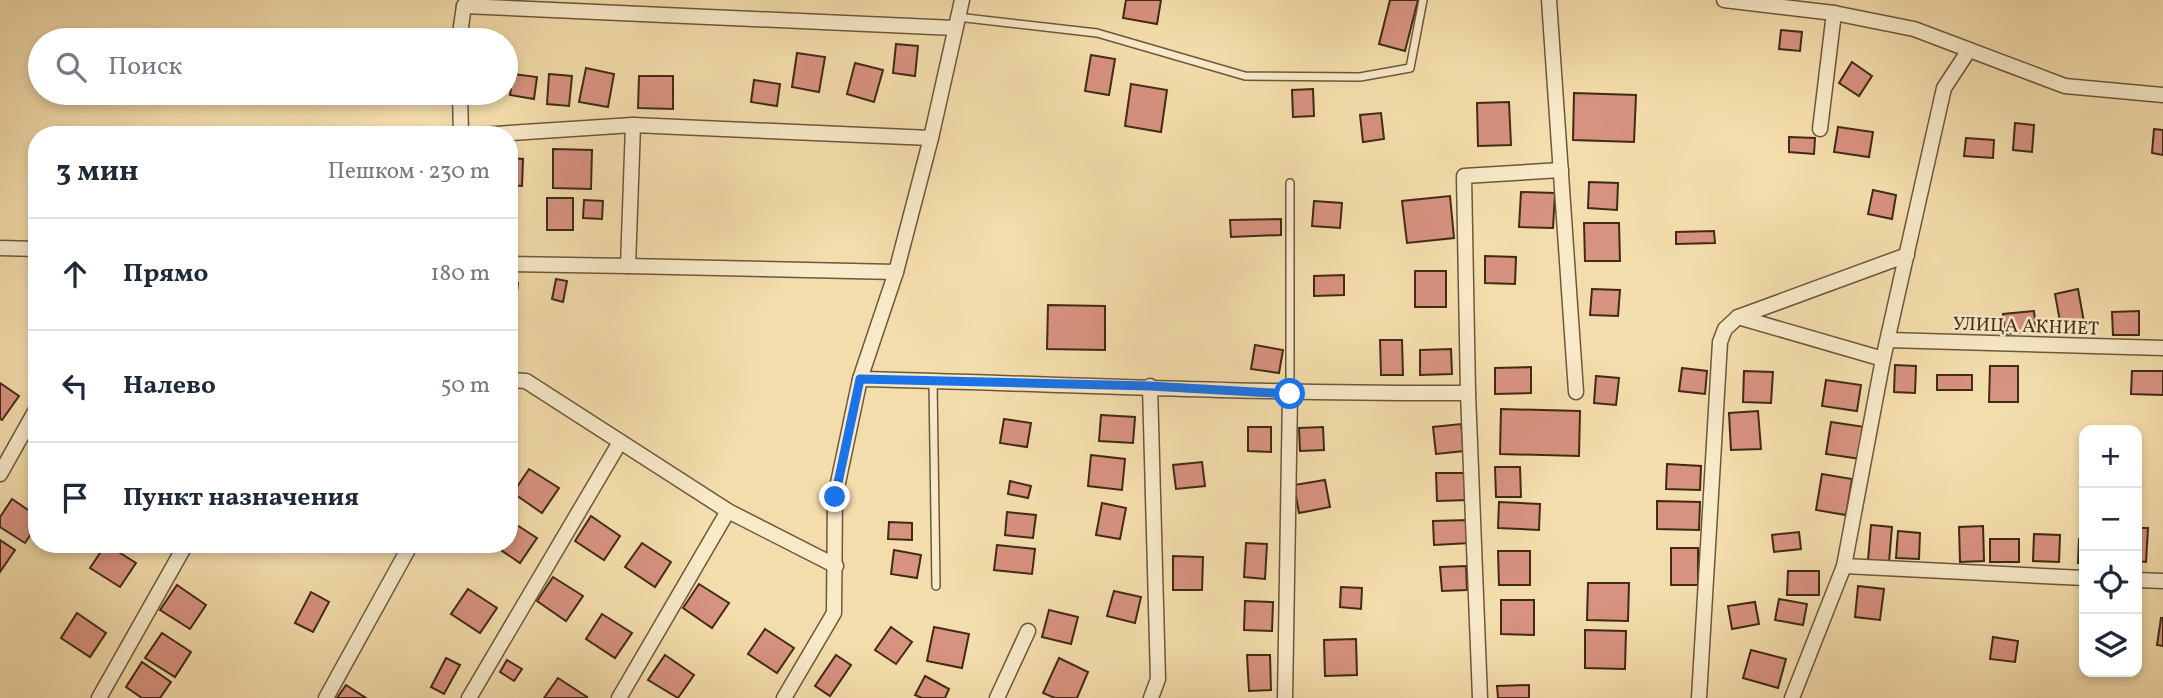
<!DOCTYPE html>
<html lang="ru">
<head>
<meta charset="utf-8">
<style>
  :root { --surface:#fff; --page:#f2f2f3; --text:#1f2937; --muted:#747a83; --line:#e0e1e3 }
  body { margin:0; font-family:Vollkorn,serif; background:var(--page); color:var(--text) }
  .controls { position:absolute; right:21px; bottom:21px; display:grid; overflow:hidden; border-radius:14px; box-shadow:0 4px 10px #0003 }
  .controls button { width:63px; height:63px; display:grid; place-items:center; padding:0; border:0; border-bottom:2px solid var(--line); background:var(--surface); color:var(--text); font:35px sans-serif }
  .stop { position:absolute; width:21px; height:21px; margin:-16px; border:5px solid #1a73e8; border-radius:50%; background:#fff }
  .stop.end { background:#1a73e8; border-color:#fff; box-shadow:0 2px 7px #0008 }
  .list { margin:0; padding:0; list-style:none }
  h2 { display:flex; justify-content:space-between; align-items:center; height:91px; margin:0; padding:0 28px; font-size:30px }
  h2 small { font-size:23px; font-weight:400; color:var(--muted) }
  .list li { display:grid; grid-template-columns:46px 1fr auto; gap:21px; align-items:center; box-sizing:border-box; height:112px; padding:0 28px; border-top:2px solid var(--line) }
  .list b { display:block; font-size:26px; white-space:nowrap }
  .list em { font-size:23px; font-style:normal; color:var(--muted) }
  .icon { flex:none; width:38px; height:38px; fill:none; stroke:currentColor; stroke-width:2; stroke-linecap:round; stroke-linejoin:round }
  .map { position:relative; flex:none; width:2163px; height:698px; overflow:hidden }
  .search { position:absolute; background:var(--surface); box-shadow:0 4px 10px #0003; left:28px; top:28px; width:490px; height:77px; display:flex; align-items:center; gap:18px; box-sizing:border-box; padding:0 24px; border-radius:38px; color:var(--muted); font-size:26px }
  .panel { position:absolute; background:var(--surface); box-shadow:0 4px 10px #0003; left:28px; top:126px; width:490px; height:427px; border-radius:28px }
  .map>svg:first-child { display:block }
  .building { fill:#d89280; stroke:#402b15; stroke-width:2 }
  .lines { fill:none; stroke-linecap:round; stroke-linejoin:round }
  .lane-casing { stroke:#6d583b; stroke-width:10 }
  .street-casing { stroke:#6d583b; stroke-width:17 }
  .lane { stroke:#f8e9c9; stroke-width:7 }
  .street { stroke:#f8e9c9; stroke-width:14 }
  .route { stroke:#1a73e8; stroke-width:9 }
  .labels { text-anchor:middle; stroke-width:5; stroke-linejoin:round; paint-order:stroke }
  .street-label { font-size:19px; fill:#402b15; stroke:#f8e9c9 }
</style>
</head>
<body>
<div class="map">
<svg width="2163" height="698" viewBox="0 0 2163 698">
  <rect width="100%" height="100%" fill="#f4ddac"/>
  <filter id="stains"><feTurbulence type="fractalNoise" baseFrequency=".00286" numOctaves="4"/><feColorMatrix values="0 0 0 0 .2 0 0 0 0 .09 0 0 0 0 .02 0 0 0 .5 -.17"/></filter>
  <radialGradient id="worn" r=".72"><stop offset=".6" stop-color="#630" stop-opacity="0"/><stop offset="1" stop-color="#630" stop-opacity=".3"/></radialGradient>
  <g class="building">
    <path d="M1126 0H1161L1157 24 1123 18Z"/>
    <path d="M1390 0H1418L1405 51 1379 44Z"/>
    <path d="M1781 30 1802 32 1800 51 1779 49Z"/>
    <path d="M896 44 918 46 915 76 893 73Z"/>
    <path d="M797 53 825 57 819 92 792 87Z"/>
    <path d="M1091 55 1115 59 1109 95 1085 91Z"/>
    <path d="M1852 62 1872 76 1859 96 1839 83Z"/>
    <path d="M855 63 883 70 874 102 847 94Z"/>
    <path d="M586 68 614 74 608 107 579 102Z"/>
    <path d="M513 74 537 77 534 99 510 95Z"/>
    <path d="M549 74 572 76 569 106 547 104Z"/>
    <path d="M639 76H673V109L638 108Z"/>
    <path d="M754 80 780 84 777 106 751 102Z"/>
    <path d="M1131 84 1167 90 1161 132 1125 126Z"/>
    <path d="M1313 89 1314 116 1293 117 1292 90Z"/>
    <path d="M1574 93 1636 95 1634 142 1573 140Z"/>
    <path d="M1509 102 1511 145 1478 146 1477 103Z"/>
    <path d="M1381 113 1384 139 1363 142 1360 115Z"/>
    <path d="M2015 123 2034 125 2032 152 2013 150Z"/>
    <path d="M1838 127 1873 132 1869 157 1834 152Z"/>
    <path d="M2154 129 2163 130V155L2152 153Z"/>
    <path d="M1789 137 1815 138 1814 154 1789 152Z"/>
    <path d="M1966 138 1994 140 1993 158 1964 156Z"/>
    <path d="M553 149 592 150 591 189 553 188Z"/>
    <path d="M509 158 523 159 522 186 509 185Z"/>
    <path d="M1589 182 1618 183 1617 210 1588 208Z"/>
    <path d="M1873 190 1896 195 1892 219 1868 214Z"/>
    <path d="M1521 192 1555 193 1553 228 1519 227Z"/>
    <path d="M1450 196 1454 238 1407 243 1402 201Z"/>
    <rect x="547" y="198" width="26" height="32"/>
    <path d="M584 200 603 201 602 219 583 218Z"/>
    <path d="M1314 201 1342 203 1340 228 1312 226Z"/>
    <path d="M1281 219V235L1231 237 1230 220Z"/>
    <path d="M1584 223H1619L1620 261H1585Z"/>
    <path d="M1714 231 1715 243 1676 244V232Z"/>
    <path d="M1485 256 1516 257 1515 284 1485 283Z"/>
    <rect x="1415" y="271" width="31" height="36"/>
    <path d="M1344 275V295L1314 296V276Z"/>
    <path d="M556 279 567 281 563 302 552 299Z"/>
    <path d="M509 282 518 283 516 301 509 300Z"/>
    <path d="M1592 289 1620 290 1618 316 1590 315Z"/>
    <path d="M2078 289 2084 322 2061 327 2055 294Z"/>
    <path d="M1048 305 1105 306V350L1047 349Z"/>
    <path d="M2034 311 2036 331 2005 334 2003 314Z"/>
    <path d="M2139 311V335H2113L2112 312Z"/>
    <path d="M1380 340H1402L1403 375H1381Z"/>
    <path d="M1255 345 1283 350 1279 373 1251 369Z"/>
    <path d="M1451 349 1452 374 1420 375V350Z"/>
    <path d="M1895 365 1916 366 1915 393 1894 392Z"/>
    <path d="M1990 366H2018V402H1989Z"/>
    <path d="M1531 367V393L1495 394V368Z"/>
    <path d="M1682 368 1707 371 1705 394 1679 391Z"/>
    <path d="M1744 371 1773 372 1771 403 1743 402Z"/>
    <path d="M2132 371H2163V395L2131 394Z"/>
    <rect x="1937" y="375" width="35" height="15"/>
    <path d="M1596 376 1619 378 1616 405 1594 403Z"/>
    <path d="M1826 380 1861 385 1857 411 1822 406Z"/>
    <path d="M0 383 19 396 2 420 0 419Z"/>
    <path d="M1501 409 1580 411 1579 456 1500 454Z"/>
    <path d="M1758 411 1761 449 1731 450 1729 413Z"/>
    <path d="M1101 415 1135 417 1133 443 1099 441Z"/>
    <path d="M1004 419 1031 423 1027 447 1000 443Z"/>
    <path d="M1831 422 1865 427 1861 459 1826 454Z"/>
    <path d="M1461 424 1464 451 1436 454 1433 427Z"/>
    <path d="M1248 427H1271V452L1248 451Z"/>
    <path d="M1323 427 1324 450 1300 451 1299 428Z"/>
    <path d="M1091 455 1125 459 1122 490 1088 486Z"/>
    <path d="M1202 462 1205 486 1176 489 1173 465Z"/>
    <path d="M1667 464 1701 466 1700 490 1666 489Z"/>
    <path d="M1495 467H1520L1521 497H1496Z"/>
    <path d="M529 469 559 488 542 513 513 493Z"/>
    <path d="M1436 473H1468L1469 500 1437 501Z"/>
    <path d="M1822 474 1852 479 1846 515 1816 510Z"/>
    <path d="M1325 480 1330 507 1299 513 1294 485Z"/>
    <path d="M1010 481 1031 486 1028 498 1008 494Z"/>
    <path d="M12 499 37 516V525L25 543 0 527V517Z"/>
    <path d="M1657 501 1700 502 1699 530 1657 529Z"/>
    <path d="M1499 502 1540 504 1539 530 1498 528Z"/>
    <path d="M1102 503 1126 508 1120 539 1096 535Z"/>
    <path d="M1007 512 1036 515 1033 538 1005 535Z"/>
    <path d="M591 516 620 536 604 560 575 541Z"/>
    <path d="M509 520 537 538 520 563 492 544H509Z"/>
    <path d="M1469 520 1470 543 1434 545 1433 521Z"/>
    <path d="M889 522 912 523V540L888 539Z"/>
    <path d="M1871 525 1892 527 1889 562 1868 560Z"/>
    <path d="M1983 526 1984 561 1960 562 1959 527Z"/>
    <path d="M2137 528H2148L2146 562 2137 561Z"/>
    <path d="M1898 531 1920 533 1919 559 1896 558Z"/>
    <path d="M1799 532 1801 549 1774 552 1772 535Z"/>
    <path d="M2034 534 2060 535 2059 562 2033 561Z"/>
    <rect x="1990" y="539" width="29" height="23"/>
    <path d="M2079 539H2084V563H2078Z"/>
    <path d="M0 540 15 550 0 572Z"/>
    <path d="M642 543 671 562 655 587 625 567Z"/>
    <path d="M1246 543 1267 544 1265 579 1244 577Z"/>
    <path d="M106 544 136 563 120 587 90 568Z"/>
    <path d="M997 545 1035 549 1032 574 994 570Z"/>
    <rect x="1671" y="548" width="27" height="37"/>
    <path d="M894 550 921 555 917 578 891 574Z"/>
    <path d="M1498 551H1530V585H1499Z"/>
    <path d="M1173 556 1203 557 1202 590H1173Z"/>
    <path d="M1466 566 1467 590 1442 591 1440 567Z"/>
    <path d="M1788 571H1819V595H1787Z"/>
    <path d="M553 577 583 596 566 621 537 601Z"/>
    <path d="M1588 583H1629L1628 621 1587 620Z"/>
    <path d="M699 584 729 603 712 628 683 608Z"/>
    <path d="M177 585 206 605 190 629 160 610Z"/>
    <path d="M1858 586 1884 589 1880 620 1855 617Z"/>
    <path d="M1341 587 1362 588 1361 609 1340 607Z"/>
    <path d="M468 589 497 608 480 633 451 614Z"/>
    <path d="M1114 591 1141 597 1135 623 1107 616Z"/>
    <path d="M311 592 329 602 313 632 295 623Z"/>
    <path d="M1779 599 1807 604 1803 625 1775 620Z"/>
    <path d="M1501 600H1534V635L1501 634Z"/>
    <path d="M1245 601 1273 602 1272 631 1244 630Z"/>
    <path d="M1755 602 1759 624 1732 629 1728 606Z"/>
    <path d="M1049 610 1078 617 1071 644 1042 637Z"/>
    <path d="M77 613 106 633 90 657 61 638Z"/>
    <path d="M602 614 632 633 615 658 586 639Z"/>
    <path d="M2161 618H2163V646L2157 645Z"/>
    <path d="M891 627 912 642 896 664 875 650Z"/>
    <path d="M934 627 969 634 962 668 927 661Z"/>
    <path d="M765 629 794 648 777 673 748 654Z"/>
    <path d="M1585 630 1626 631 1625 669 1585 668Z"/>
    <path d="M162 633 191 652 175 677 145 658Z"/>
    <path d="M1993 637 2018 641 2015 662 1990 659Z"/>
    <path d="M1356 639 1357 675 1325 676 1324 640Z"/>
    <path d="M1751 650 1786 659 1778 688 1743 678Z"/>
    <path d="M665 655 694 675 678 698 648 680Z"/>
    <path d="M836 655 851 665 830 696 815 686Z"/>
    <path d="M1247 655H1270L1271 690 1249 691Z"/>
    <path d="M446 658 460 665 444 694 431 687Z"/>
    <path d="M1059 658 1088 672 1077 698H1055L1043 693Z"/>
    <path d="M507 660 522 669 514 681 500 672Z"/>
    <path d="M142 662 171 682 160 698H142L126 687Z"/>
    <path d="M925 676 949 689 945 698H922L915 695Z"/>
    <path d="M558 678 587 697 586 698H544Z"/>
    <path d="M346 685 366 698H337Z"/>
    <path d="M1529 685V698H1498L1497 686Z"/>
  </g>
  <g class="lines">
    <defs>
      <g id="lane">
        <path d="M957 17 1097 33 1245 76 1360 77 1410 68 1423 0"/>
        <path d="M933 381 936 586"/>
        <path d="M1290 393V183"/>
      </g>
      <g id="street">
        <path d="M1549 0 1576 392"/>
        <path d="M1724 0 1834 13 1914 29 2065 86 2163 95"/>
        <path d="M464 6 955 28"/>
        <path d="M459 40 464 6 470 0"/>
        <path d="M460 93 461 135"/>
        <path d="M1820 129 1834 13"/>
        <path d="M479 135 633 125 931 138"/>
        <path d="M0 248 37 249"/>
        <path d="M509 264 628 266 633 125"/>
        <path d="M628 266 896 272"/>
        <path d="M1738 317 1883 359"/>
        <path d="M1888 340 2163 348"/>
        <path d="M860 379C1063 384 1265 394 1468 393"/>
        <path d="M509 380 526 381 728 511 836 566"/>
        <path d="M1150 386 1158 679 1151 698"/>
        <path d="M0 474 37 408"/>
        <path d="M1844 566 2084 578"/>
        <path d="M2137 580 2163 581"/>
        <path d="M99 698 186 544"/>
        <path d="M326 698 411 544"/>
        <path d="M469 698 620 442"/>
        <path d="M619 698 728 511"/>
        <path d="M784 698 834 613 835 497 860 379 896 272 931 138 962 0"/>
        <path d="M997 698 1028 631"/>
        <path d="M1285 698 1290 394"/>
        <path d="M1480 698 1468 393 1464 176 1561 170"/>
        <path d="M1699 698 1720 342 1725 329 1738 317 1907 255"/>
        <path d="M1792 698 1844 566 1883 359 1944 88 1969 50"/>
      </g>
    </defs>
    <use href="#lane" class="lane-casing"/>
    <use href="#street" class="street-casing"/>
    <use href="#lane" class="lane"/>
    <use href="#street" class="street"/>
  </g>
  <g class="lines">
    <path class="route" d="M835 497 860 379 1150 386 1290 394"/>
  </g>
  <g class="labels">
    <g class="street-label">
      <text transform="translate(2026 325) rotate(2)" y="7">УЛИЦА АКНИЕТ</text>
    </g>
  </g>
  <rect width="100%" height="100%" filter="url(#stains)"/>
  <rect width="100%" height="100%" fill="url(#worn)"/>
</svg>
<div class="controls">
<button>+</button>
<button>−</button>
<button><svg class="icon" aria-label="locate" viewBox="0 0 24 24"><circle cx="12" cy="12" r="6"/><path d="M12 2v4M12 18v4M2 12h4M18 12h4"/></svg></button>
<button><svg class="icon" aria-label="layers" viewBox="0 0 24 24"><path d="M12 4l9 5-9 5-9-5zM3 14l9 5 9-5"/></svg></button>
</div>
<div class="stop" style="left:1290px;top:394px"></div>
<div class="stop end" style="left:835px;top:497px"></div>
<div class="search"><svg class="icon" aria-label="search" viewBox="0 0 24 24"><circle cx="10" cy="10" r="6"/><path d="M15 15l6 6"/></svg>Поиск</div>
<section class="panel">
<h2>3 мин<small>Пешком · 230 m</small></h2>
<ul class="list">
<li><svg class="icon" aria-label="ahead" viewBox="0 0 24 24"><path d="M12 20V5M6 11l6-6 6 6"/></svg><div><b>Прямо</b></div><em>180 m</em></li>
<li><svg class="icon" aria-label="left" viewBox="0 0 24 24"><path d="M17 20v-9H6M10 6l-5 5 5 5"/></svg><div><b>Налево</b></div><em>50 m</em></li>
<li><svg class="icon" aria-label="arrive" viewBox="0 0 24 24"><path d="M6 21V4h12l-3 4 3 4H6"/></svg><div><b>Пункт назначения</b></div></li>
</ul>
</section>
</div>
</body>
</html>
